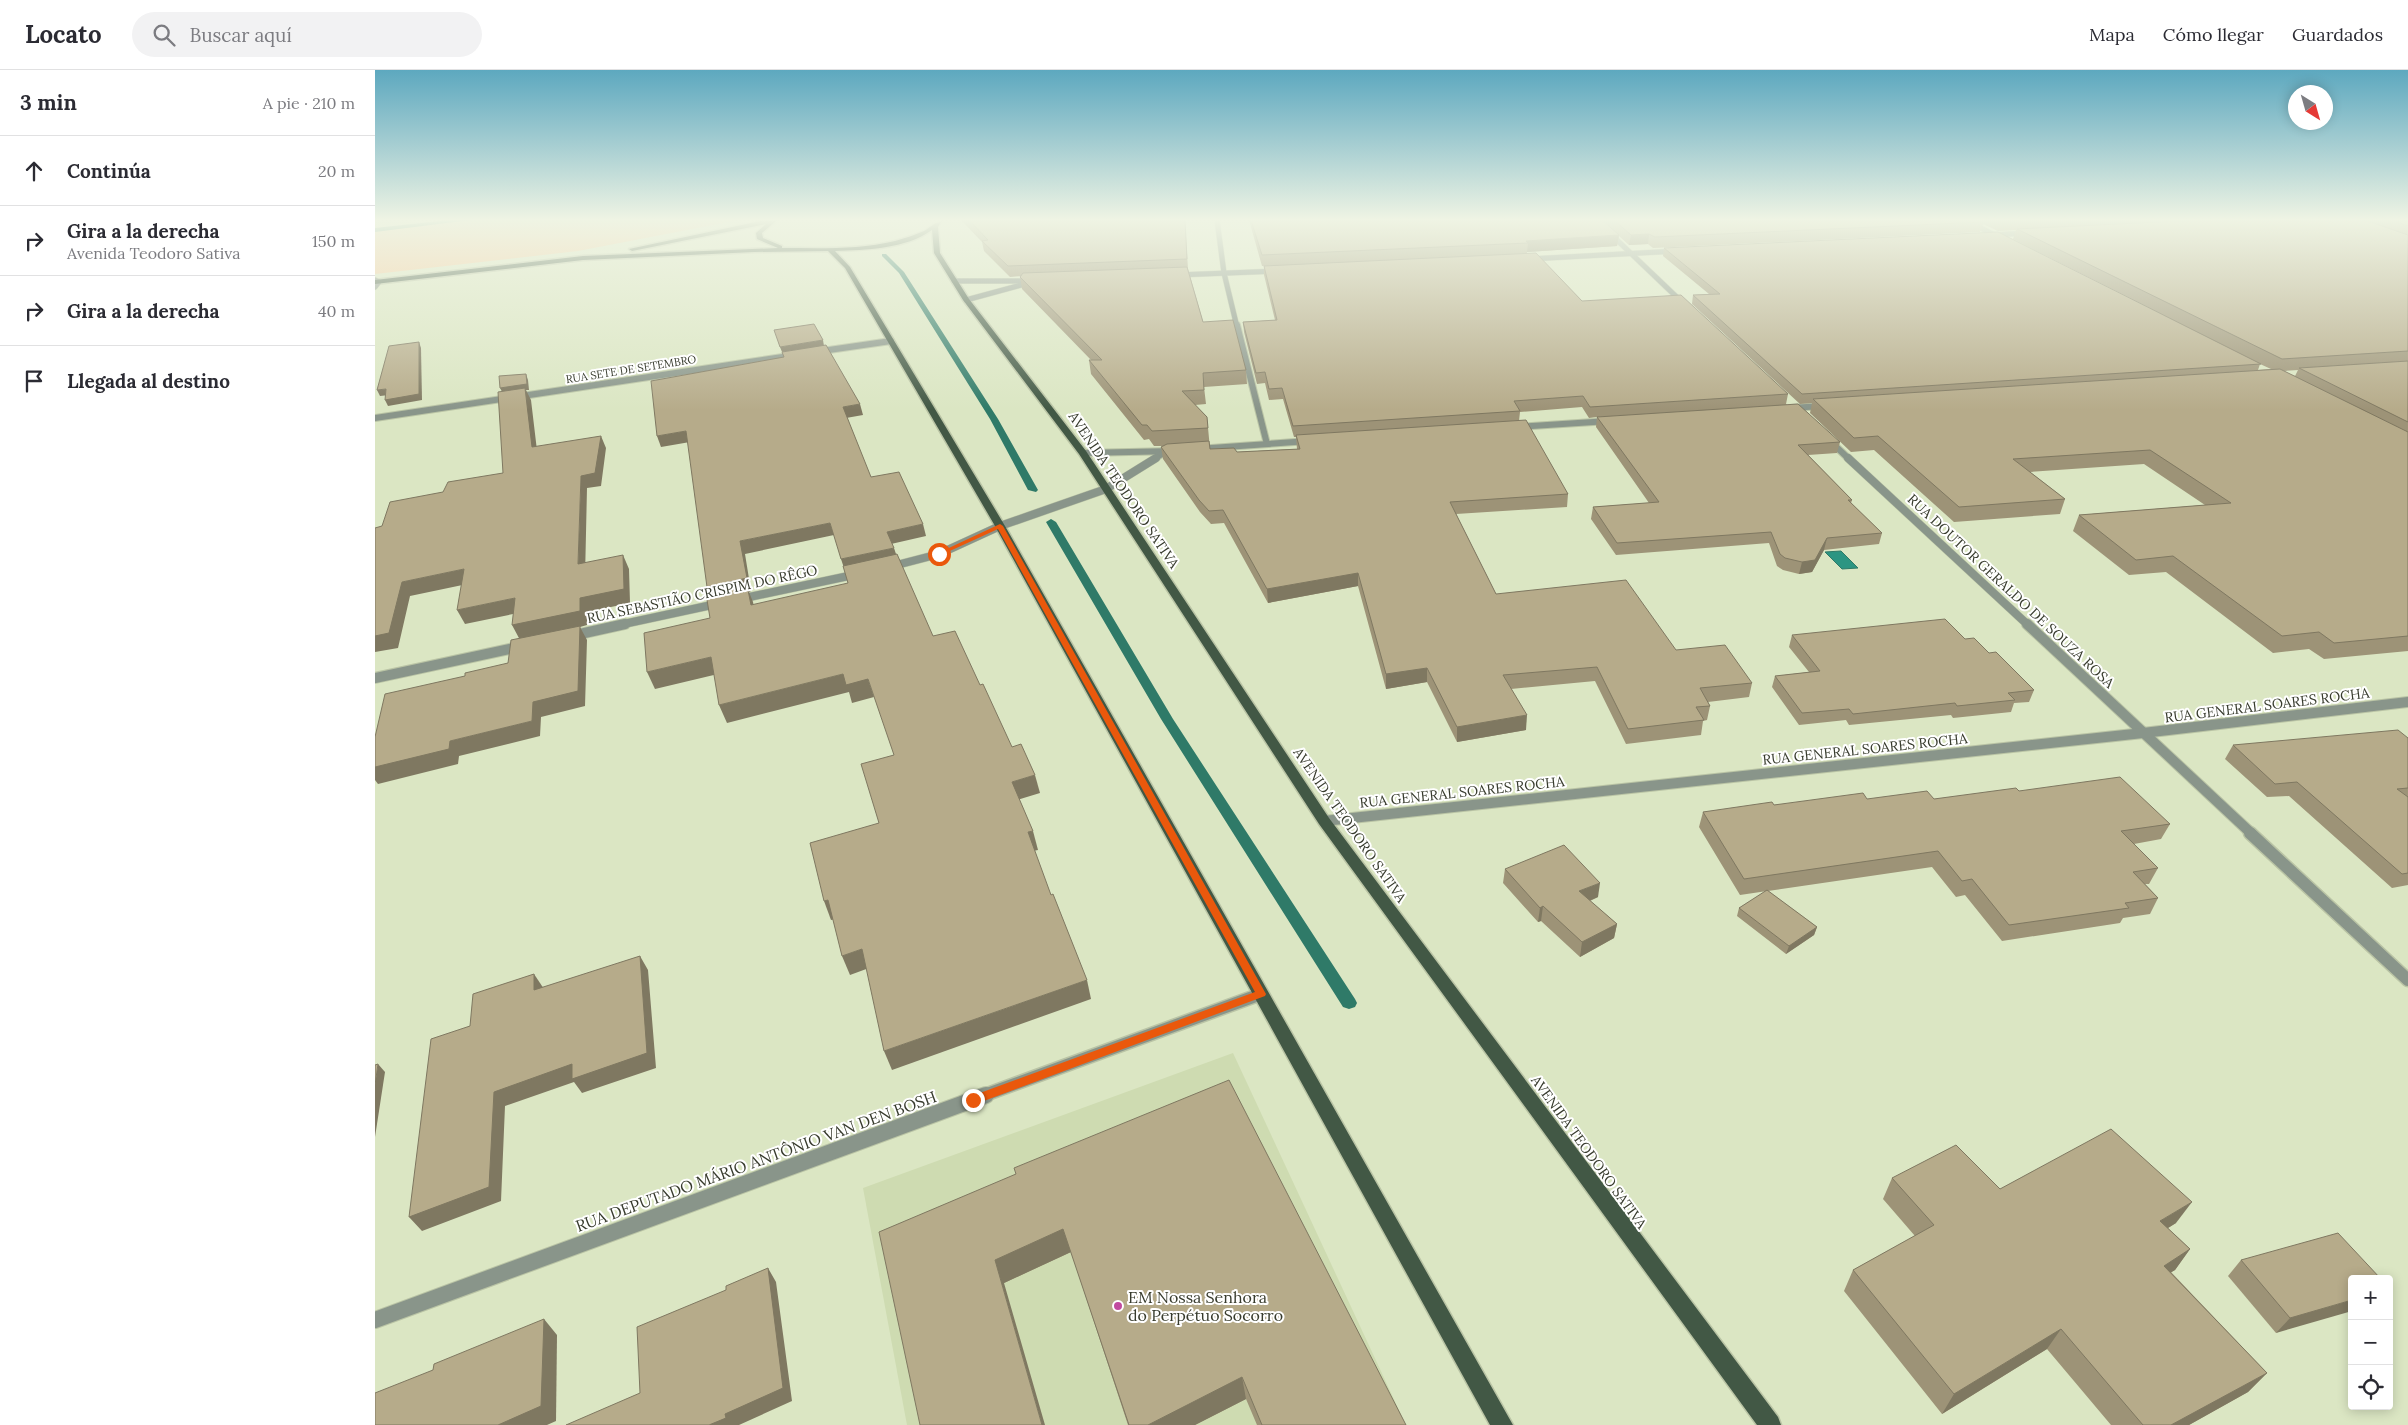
<!DOCTYPE html>
<html lang="es">
<head>
<meta charset="utf-8">
<style>
  :root { --surface:#fff; --page:#f2f2f3; --text:#2b2b33; --muted:#7c7c81; --line:#e1e1e2 }
  body { margin:0; font-family:Lora,serif; background:var(--page); color:var(--text) }
  .controls { position:absolute; right:15px; bottom:15px; display:grid; overflow:hidden; border-radius:5px; box-shadow:0 2px 12px #0003 }
  .controls button { width:45px; height:45px; display:grid; place-items:center; padding:0; border:0; border-bottom:1px solid var(--line); background:var(--surface); color:var(--text); font:25px sans-serif }
  .compass { position:absolute; left:1913px; top:15px; width:45px; height:45px; border-radius:50%; background:var(--surface); box-shadow:0 2px 12px #0003; rotate:143deg }
  .stop { position:absolute; width:15px; height:15px; margin:-11px; border:4px solid #ea580c; border-radius:50%; background:#fff }
  .stop.end { background:#ea580c; border-color:#fff; box-shadow:0 1px 5px #0008 }
  .list { margin:0; padding:0; list-style:none }
  h2 { display:flex; justify-content:space-between; align-items:center; height:65px; margin:0; padding:0 20px; font-size:21px }
  h2 small { font-size:16px; font-weight:400; color:var(--muted) }
  .list li { display:grid; grid-template-columns:32px 1fr auto; gap:15px; align-items:center; box-sizing:border-box; height:70px; padding:0 20px; border-top:1px solid var(--line) }
  .list b { display:block; font-size:19px; white-space:nowrap }
  .list p { margin:0; font-size:16px; white-space:nowrap; color:var(--muted) }
  .list em { font-size:16px; font-style:normal; color:var(--muted) }
  .icon { flex:none; width:28px; height:28px; fill:none; stroke:currentColor; stroke-width:2; stroke-linecap:round; stroke-linejoin:round }
  .map { position:relative; flex:none; width:2033px; height:1355px; overflow:hidden }
  header { display:flex; align-items:center; gap:30px; box-sizing:border-box; height:70px; padding:0 25px; background:var(--surface); border-bottom:1px solid var(--line) }
  header strong { font-size:24px }
  nav { display:flex; gap:28px; margin-inline-start:auto; font-size:18px }
  .search { width:350px; height:45px; background:var(--page); display:flex; align-items:center; gap:12px; box-sizing:border-box; padding:0 18px; border-radius:28px; color:var(--muted); font-size:19px }
  main { display:flex }
  aside { flex:1; background:var(--surface) }
  .map>svg:first-child { display:block }
  .built { fill:#cedbb1 }
  .green { fill:#f9c899 }
  .water { fill:#2c9582; stroke:#2f7a68 }
  .lines { fill:none; stroke-linecap:round; stroke-linejoin:round }
  .stream { fill:#2f7a68; fill-rule:evenodd }
  .street-far5-casing { stroke:#bac4a5; stroke-width:6 }
  .street-far4-casing { stroke:#bac4a5; stroke-width:8 }
  .street-far3-casing { stroke:#bac4a5; stroke-width:9 }
  .street-far2-casing { stroke:#bac4a5; stroke-width:12 }
  .street-far1-casing { stroke:#bac4a5; stroke-width:15 }
  .street-casing { stroke:#bac4a5; stroke-width:18 }
  .primary-casing { stroke:#bac4a5; stroke-width:3 }
  .street-far5 { stroke:#89958a; stroke-width:5 }
  .street-far4 { stroke:#89958a; stroke-width:6 }
  .street-far3 { stroke:#89958a; stroke-width:8 }
  .street-far2 { stroke:#89958a; stroke-width:10 }
  .street-far1 { stroke:#89958a; stroke-width:12 }
  .street { stroke:#89958a; stroke-width:16 }
  .primary { fill:#425845; fill-rule:evenodd }
  .wall { fill:#9d9377; fill-rule:evenodd }
  .shaded-wall { fill:#7f7861 }
  .building { fill:#b6ab8a; stroke:#7f7861 }
  .route { fill:#ea580c }
  .poi-dot { fill:#c14a9f; stroke:#fff; stroke-width:2 }
  .labels { text-anchor:middle; stroke-width:4; stroke-linejoin:round; paint-order:stroke }
  .far-street-label { font-size:11px; fill:#373b2d; stroke:#fff }
  .street-label { font-size:14px; fill:#373b2d; stroke:#fff }
  .near-street-label { font-size:16px; fill:#373b2d; stroke:#fff }
  .near-poi-label { font-size:16px; fill:#373b2d; stroke:#fff; text-anchor:start }
</style>
</head>
<body>
<header>
<strong>Locato</strong>
<div class="search"><svg class="icon" aria-label="search" viewBox="0 0 24 24"><circle cx="10" cy="10" r="6"/><path d="M15 15l6 6"/></svg>Buscar aquí</div>
<nav><a>Mapa</a><a>Cómo llegar</a><a>Guardados</a></nav>
</header>
<main>
<aside>
<h2>3 min<small>A pie · 210 m</small></h2>
<ul class="list">
<li><svg class="icon" aria-label="ahead" viewBox="0 0 24 24"><path d="M12 20V5M6 11l6-6 6 6"/></svg><div><b>Continúa</b></div><em>20 m</em></li>
<li><svg class="icon" aria-label="right" viewBox="0 0 24 24"><path d="M7 20v-9h11M14 6l5 5-5 5"/></svg><div><b>Gira a la derecha</b><p>Avenida Teodoro Sativa</p></div><em>150 m</em></li>
<li><svg class="icon" aria-label="right" viewBox="0 0 24 24"><path d="M7 20v-9h11M14 6l5 5-5 5"/></svg><div><b>Gira a la derecha</b></div><em>40 m</em></li>
<li><svg class="icon" aria-label="arrive" viewBox="0 0 24 24"><path d="M6 21V4h12l-3 4 3 4H6"/></svg><div><b>Llegada al destino</b></div></li>
</ul>
</aside>
<div class="map">
<svg width="2033" height="1355" viewBox="0 0 2033 1355">
  <rect width="100%" height="100%" fill="#dbe6c3"/>
  <path class="built" d="M858 983 1031 1355H532L488 1118Z"/>
  <path class="green" d="M91 150H364L203 181 0 204V160Z"/>
  <path class="water" d="M1466 481 1483 498 1467 499 1450 482Z"/>
  <g class="lines">
    <g class="stream">
      <path d="M74 150H95L0 162V158Z"/>
      <path d="M507 184H511L529 202 623 349 663 420 661 422 653 420 615 349 524 203 507 186Z"/>
      <path d="M676 449 681 452 798 649 980 929 982 933 980 937 974 939 968 937 786 649 671 452Z"/>
    </g>
    <defs>
      <g id="street-far5">
        <path d="M842 150 849 203 862 257"/>
        <path d="M1221 150 1309 234"/>
        <path d="M1591 150 1621 166"/>
        <path d="M1616 165 1654 163"/>
        <path d="M1154 189 1302 181"/>
        <path d="M802 205 902 201"/>
        <path d="M0 210 4 212 0 217"/>
        <path d="M579 211H660"/>
        <path d="M591 230 646 215"/>
      </g>
      <g id="street-far4">
        <path d="M862 255 892 374"/>
        <path d="M440 282 516 271"/>
        <path d="M1415 338 1448 336"/>
        <path d="M0 348 421 285"/>
        <path d="M1141 357 1234 351"/>
        <path d="M1454 370 1474 389"/>
        <path d="M822 379 934 371"/>
        <path d="M708 383 800 381"/>
        <path d="M779 389 790 382"/>
      </g>
      <g id="street-far3">
        <path d="M1473 388 1653 555"/>
        <path d="M514 497 564 484 625 456 731 419 781 388"/>
        <path d="M365 529 483 504"/>
        <path d="M244 555 346 533"/>
      </g>
      <g id="street-far2">
        <path d="M1652 554 1877 764"/>
        <path d="M196 566 250 554"/>
        <path d="M0 608 148 576"/>
        <path d="M949 751 1768 663 2033 632"/>
      </g>
      <g id="street-far1">
        <path d="M1875 763 2033 910"/>
        <path d="M607 1026 886 924"/>
      </g>
      <path id="street" d="M0 1250 611 1025"/>
      <path id="primary" d="M390 150H402L387 163 388 168 407 176V178C444 178 483 180 520 171 530 168 540 165 549 161 555 158 559 152 566 152L563 157 565 183 594 229 711 381 954 748 1403 1347 1406 1355H1382L944 754 704 384 588 230 559 183 557 160C531 179 490 180 460 181L475 197 630 456 1138 1355H1115L620 456 470 198 453 181 379 182 208 190 0 214V210L208 186 403 178 382 169 381 163 391 154 257 181 254 179Z"/>
    </defs>
    <use href="#street-far5" class="street-far5-casing"/>
    <use href="#street-far4" class="street-far4-casing"/>
    <use href="#street-far3" class="street-far3-casing"/>
    <use href="#street-far2" class="street-far2-casing"/>
    <use href="#street-far1" class="street-far1-casing"/>
    <use href="#street" class="street-casing"/>
    <use href="#primary" class="primary-casing"/>
    <use href="#street-far5" class="street-far5"/>
    <use href="#street-far4" class="street-far4"/>
    <use href="#street-far3" class="street-far3"/>
    <use href="#street-far2" class="street-far2"/>
    <use href="#street-far1" class="street-far1"/>
    <use href="#street" class="street"/>
    <use href="#primary" class="primary"/>
  </g>
  <g class="wall">
    <path d="M586 150H810L813 199 828 252 871 300 872 314 829 317 831 334 820 335 832 347 835 379 862 382 922 379 921 367H919L908 329 894 330 890 313 882 314 869 262 868 252 900 250 889 205V196H887L874 150H2033V581L1949 589 1934 579 1898 583 1791 502 1754 505 1698 461 1704 445 1830 435 1769 394 1655 402 1690 429 1685 444 1579 452 1499 380 1476 382 1435 343 1437 333 1425 334 1317 234 1318 225 1334 224 1288 186 1289 178 1790 246 1638 169 1641 160 1623 161 1608 154 1605 162 1278 178 1273 174 1254 175 1244 166 1242 176 1152 182V184L1207 231 1413 324 1411 334 1465 372 1462 383 1433 385 1477 430 1476 433 1507 463 1504 474 1449 480 1437 502 1424 504 1408 500 1402 496 1394 473 1241 485 1216 449 1218 437 1274 433 1221 357 1222 347 1214 348 1207 337 1145 342 1144 351 1193 424 1192 437 1081 444 1121 524 1301 580 1377 613 1374 627 1333 632 1335 636 1332 650 1328 651 1326 665 1251 674 1220 611 1136 619 1151 660 1082 672 1052 612 1011 619 983 516 893 533 849 453 836 454 825 442 788 389 786 377 788 376H779L774 369 769 370 716 304 714 290H716L647 219 645 207 646 206 635 207 609 181 607 172ZM1885 294 1896 299 1883 300ZM1923 300 1920 306 1909 301Z"/>
    <path d="M1417 565 1590 569 1614 583 1659 620 1654 632 1639 633 1636 642 1578 648 1576 645 1474 655 1471 650 1424 655 1397 617 1400 606 1434 602 1414 577Z"/>
    <path d="M2033 668V815L2017 818 1914 726 1892 727 1850 689 1858 675Z"/>
    <path d="M1644 721 1795 754 1786 769 1759 774 1783 798 1774 814H1770L1783 828 1775 844 1748 848 1745 853 1627 871 1590 825 1581 827 1557 797 1393 821 1442 857 1439 865 1411 884 1362 846 1364 838 1392 821 1365 825 1324 757 1328 742 1399 735 1492 729H1559Z"/>
    <path d="M1130 799 1223 827 1215 831 1242 854 1239 868 1205 887 1166 851 1163 852 1128 813Z"/>
    <path d="M641 1104 1031 1355H882L871 1329 820 1355H753L696 1182 629 1213 545 1355Z"/>
    <path d="M1517 1108 1625 1119 1801 1153 1793 1158 1815 1179 1800 1200 1796 1202 1892 1303 1873 1322 1814 1355H1736L1672 1279 1567 1344 1469 1221 1478 1200 1540 1166 1508 1129Z"/>
    <path d="M1866 1190 2006 1209 1901 1263 1853 1206Z"/>
  </g>
  <g class="shaded-wall">
    <path d="M1274 164 1273 174 1254 175 1256 165Z"/>
    <path d="M1244 165 1242 176 1152 182 1153 173 1151 171Z"/>
    <path d="M448 270 449 276 407 282 405 277Z"/>
    <path d="M44 272 46 278 47 330 13 336 10 330Z"/>
    <path d="M151 304 153 310 154 320H151L156 330 163 389 125 318Z"/>
    <path d="M11 319 14 325 5 326 2 320Z"/>
    <path d="M485 334 488 345 471 348 468 337Z"/>
    <path d="M311 361 315 372 286 377 282 366Z"/>
    <path d="M226 366 231 378 226 416 212 418 210 508 203 494 206 406Z"/>
    <path d="M455 453 459 465 370 484 376 521 374 522 378 532 382 552 337 530 332 517 365 471Z"/>
    <path d="M548 454 551 466 516 474 512 462Z"/>
    <path d="M1452 468 1449 480 1437 502 1424 504 1427 492Z"/>
    <path d="M519 478 523 490 470 501 466 489Z"/>
    <path d="M248 485 254 499 255 533 212 542V555L205 557 212 570 210 636 166 647 165 666 84 686 83 694 3 714 0 710V697L75 671 157 651 145 570 137 555 205 528Z"/>
    <path d="M89 499 97 513 35 526 23 578 0 582V566L27 512Z"/>
    <path d="M983 503V516L893 533 892 519Z"/>
    <path d="M140 528 148 542 90 554 82 540Z"/>
    <path d="M336 587 343 604 280 619 272 602Z"/>
    <path d="M1052 598V612L1011 619V604Z"/>
    <path d="M468 604 493 609 499 627 477 633 474 622 352 653 344 635Z"/>
    <path d="M1152 645 1151 660 1082 672V657Z"/>
    <path d="M660 705 665 723 642 730 637 712Z"/>
    <path d="M658 761 663 780 658 781 653 762Z"/>
    <path d="M1225 813 1223 827 1202 836 1204 821Z"/>
    <path d="M453 830 461 849 456 850 449 831Z"/>
    <path d="M1168 836 1166 851 1163 852 1165 838Z"/>
    <path d="M1242 854 1239 868 1205 887 1207 872Z"/>
    <path d="M1442 857 1439 865 1411 884 1414 876Z"/>
    <path d="M487 879 494 898 475 905 467 886Z"/>
    <path d="M265 886 273 900 281 998 207 1023 199 1012 130 1036 126 1131 47 1161 34 1147 119 1022Z"/>
    <path d="M159 904 169 919 159 920Z"/>
    <path d="M712 910 716 929 517 1000 509 981Z"/>
    <path d="M3 994 10 1002 0 1067V1015Z"/>
    <path d="M1817 1132 1801 1153 1770 1172 1785 1151Z"/>
    <path d="M688 1159 696 1182 629 1213 670 1355H667L620 1190Z"/>
    <path d="M1815 1179 1800 1200 1774 1216 1789 1196Z"/>
    <path d="M393 1198 401 1212 417 1331 364 1355H334L350 1344Z"/>
    <path d="M1977 1230V1241L1901 1263 1915 1248Z"/>
    <path d="M169 1249 182 1265 181 1351 172 1355H123Z"/>
    <path d="M1686 1259 1672 1279 1567 1344 1579 1324Z"/>
    <path d="M1892 1303 1873 1322 1814 1355H1796Z"/>
    <path d="M867 1307 871 1329 820 1355H773Z"/>
  </g>
  <g class="building">
    <path d="M594 150H810L812 189 633 196 607 171 613 170Z"/>
    <path d="M876 150H1227L1244 165 1151 171 1153 173 887 185Z"/>
    <path d="M1239 150H1606L1608 152 1280 167 1274 164 1256 165Z"/>
    <path d="M1823 150H1990L2033 165V281L1907 289 1642 159Z"/>
    <path d="M2017 150H2033V156Z"/>
    <path d="M1623 162 1886 294 1427 324 1318 225 1345 224 1289 178Z"/>
    <path d="M1161 183 1207 231 1306 225 1413 324 1215 337 1208 326 1139 331 1145 341 918 356 907 318 894 319 890 302 881 303 868 252 902 250 889 196Z"/>
    <path d="M812 197 828 252 858 250 871 300 828 303 829 320 807 321 832 347 833 358 777 361 772 355H767L714 290H727L645 207 648 203Z"/>
    <path d="M439 254 448 270 405 277 399 260Z"/>
    <path d="M44 272V324L10 330 11 319 2 320 14 276Z"/>
    <path d="M451 275 485 334 468 337 496 407 524 402 548 454 512 462 519 478 466 489 455 453 365 471 372 508 332 517 311 361 282 366 276 311 409 287 407 282Z"/>
    <path d="M2033 291V352L1924 298Z"/>
    <path d="M1905 299 2033 362V566L1959 573 1944 562 1907 566 1798 486 1761 490 1704 445 1856 433 1775 380 1638 389 1690 429 1584 437 1503 366 1479 368 1438 329Z"/>
    <path d="M151 304 152 314 125 318 124 306Z"/>
    <path d="M150 318 157 377 226 366 220 403 206 406 203 494 248 485 249 519 205 528V541L137 555 140 528 82 540 89 499 27 512 14 563 0 566V458L7 456 15 432 68 422 73 412 128 403 123 322Z"/>
    <path d="M1423 334 1465 372 1423 375 1477 430H1473L1507 463 1452 468 1440 490 1427 492 1410 488 1405 484 1396 462 1242 473 1218 437 1284 432 1222 347Z"/>
    <path d="M1151 350 1193 424 1075 432 1121 524 1251 510 1301 580 1350 575 1377 613 1325 618 1335 636 1321 637 1329 650 1253 659 1222 597 1128 605 1152 645 1082 657 1052 598 1011 604 983 503 892 519 848 440 834 441 824 430 786 377 792 374 834 371 835 379 859 378 862 382 925 379 921 365Z"/>
    <path d="M522 484 558 566 580 561 605 615 608 614 637 677 646 674 660 705 637 712 658 761 653 762 676 825 678 824 712 910 509 981 487 879 467 886 453 830 449 831 435 773 504 753 486 694 519 685 493 609 471 615 468 604 344 635 336 587 272 602 269 563 335 548 331 524 372 515 376 535 473 513 468 496Z"/>
    <path d="M1570 549 1590 569 1599 568 1614 583 1621 582 1659 620 1633 623 1640 630 1582 636 1580 633 1478 644 1474 639 1427 643 1400 606 1445 601 1417 565Z"/>
    <path d="M205 556 203 621 158 632 157 651 75 671 74 679 0 697V667L10 624 90 606V603L133 593 136 570Z"/>
    <path d="M2023 660 2033 668V718L2022 719 2033 727V803L2027 804 1922 712 1900 714 1858 675Z"/>
    <path d="M1745 707 1795 754 1746 761 1783 798 1758 802 1783 828 1750 833 1754 838 1634 855 1597 809 1587 811 1563 781 1369 809 1328 742 1397 732 1399 735 1488 723 1492 729 1552 721 1559 729 1641 718 1644 721Z"/>
    <path d="M1189 775 1225 813 1204 821 1242 854 1207 872 1168 836 1165 838 1130 799Z"/>
    <path d="M1392 820 1442 857 1414 876 1364 838Z"/>
    <path d="M265 886 272 983 197 1009V994L119 1022 114 1117 34 1147 56 969 95 956 98 924 159 904V920Z"/>
    <path d="M3 994 0 1015V995Z"/>
    <path d="M854 1010 1031 1355H887L867 1307 773 1355H754L688 1159 620 1190 667 1355H545L504 1162 641 1104 639 1098Z"/>
    <path d="M1736 1059 1817 1132 1785 1151 1815 1179 1789 1196 1892 1303 1796 1355H1768L1686 1259 1579 1324 1478 1200 1559 1155 1517 1108 1581 1075 1625 1119Z"/>
    <path d="M1963 1163 2006 1209H1977V1230L1915 1248 1866 1190Z"/>
    <path d="M393 1198 408 1318 350 1344 351 1348 334 1355H191L265 1323 262 1257 351 1220V1216Z"/>
    <path d="M169 1249 166 1336 123 1355H0V1323L58 1300 59 1294Z"/>
  </g>
  <linearGradient id="sky" x2="0" y2="1"><stop stop-color="#5da8bf"/><stop offset="0.44" stop-color="#eff4e4"/><stop offset="1" stop-color="#eff4e4" stop-opacity="0"/></linearGradient>
  <rect width="2033" height="340" fill="url(#sky)"/>
  <path class="route" d="M625 454 628 456 891 924 890 926 598 1035 592 1030 594 1027 880 922 623 459 566 485 561 484Z"/>
  <circle class="poi-dot" cx="743" cy="1236" r="5"/>
  <g class="labels">
    <g class="far-street-label">
      <text transform="translate(256 299) rotate(-9)" y="4">RUA SETE DE SETEMBRO</text>
    </g>
    <g class="street-label">
      <text transform="translate(749 420) rotate(56)" y="5">AVENIDA TEODORO SATIVA</text>
      <text transform="translate(1636 521) rotate(43)" y="5">RUA DOUTOR GERALDO DE SOUZA ROSA</text>
      <text transform="translate(327 524) rotate(-12)" y="5">RUA SEBASTIÃO CRISPIM DO RÊGO</text>
      <text transform="translate(1892 635) rotate(-7)" y="5">RUA GENERAL SOARES ROCHA</text>
      <text transform="translate(1490 679) rotate(-6)" y="5">RUA GENERAL SOARES ROCHA</text>
      <text transform="translate(1087 722) rotate(-6)" y="5">RUA GENERAL SOARES ROCHA</text>
      <text transform="translate(975 755) rotate(55)" y="5">AVENIDA TEODORO SATIVA</text>
      <text transform="translate(1214 1082) rotate(54)" y="5">AVENIDA TEODORO SATIVA</text>
    </g>
    <g class="near-street-label">
      <text transform="translate(381 1091) rotate(-20)" y="6">RUA DEPUTADO MÁRIO ANTÔNIO VAN DEN BOSH</text>
    </g>
    <g class="near-poi-label">
      <text x="753" y="1233">EM Nossa Senhora<tspan x="753" dy="18">do Perpétuo Socorro</tspan></text>
    </g>
  </g>
</svg>
<div class="controls">
<button>+</button>
<button>−</button>
<button><svg class="icon" aria-label="locate" viewBox="0 0 24 24"><circle cx="12" cy="12" r="6"/><path d="M12 2v4M12 18v4M2 12h4M18 12h4"/></svg></button>
</div>
<svg class="compass" viewBox="-18 -18 36 36"><path d="M0-13l5 13h-10z" fill="#e53935"/><path d="M0 13l5-13h-10z" fill="#7c7c81"/></svg>
<div class="stop" style="left:564px;top:484px"></div>
<div class="stop end" style="left:598px;top:1030px"></div>
</div>
</main>
</body>
</html>
